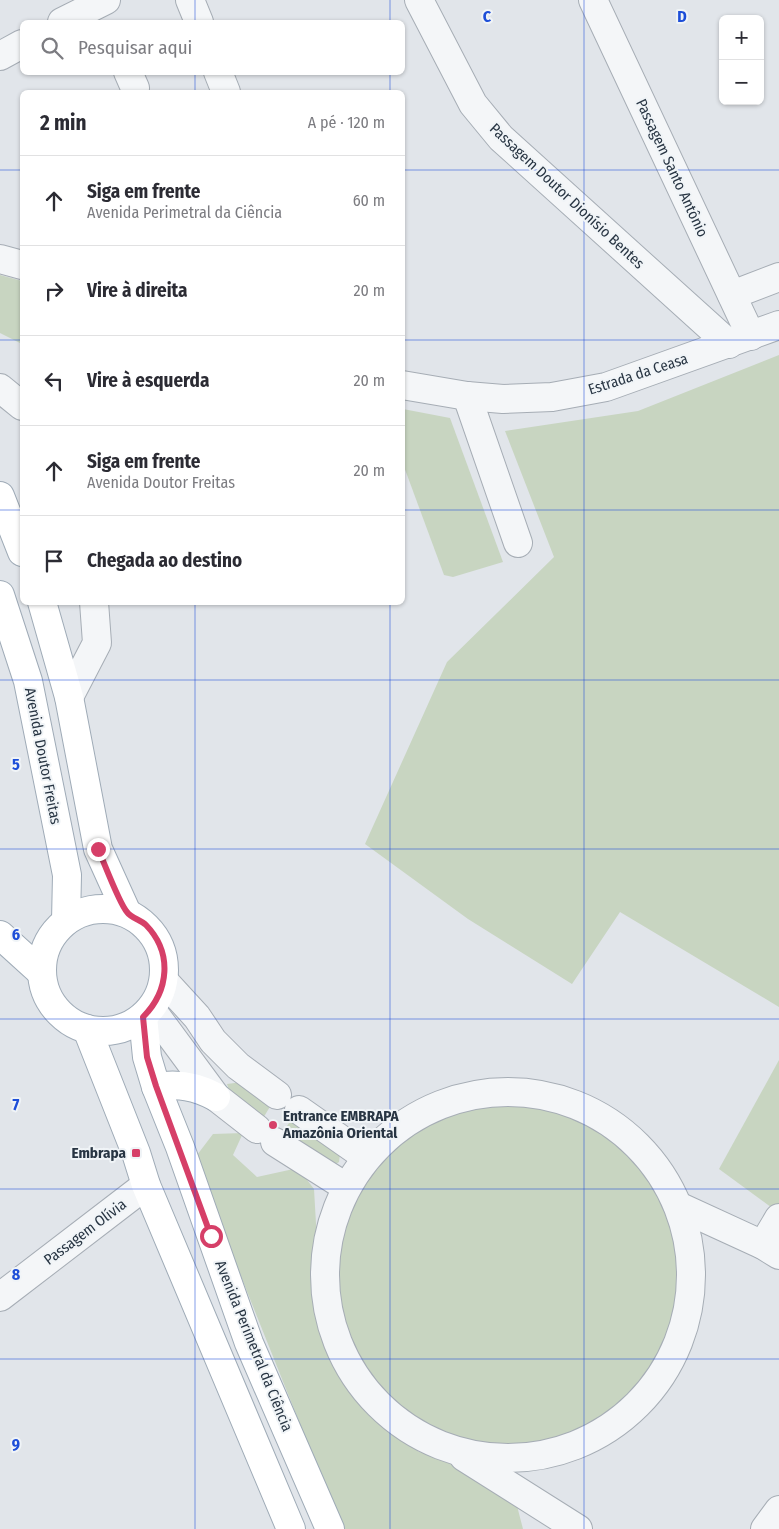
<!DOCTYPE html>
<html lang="pt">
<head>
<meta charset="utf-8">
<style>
  :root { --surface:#fff; --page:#f2f2f3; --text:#2b2b33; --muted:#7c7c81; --line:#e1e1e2 }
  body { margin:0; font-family:"Fira Sans Condensed",sans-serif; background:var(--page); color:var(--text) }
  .controls { position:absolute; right:15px; top:15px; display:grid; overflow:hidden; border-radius:8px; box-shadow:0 1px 4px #0004 }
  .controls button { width:45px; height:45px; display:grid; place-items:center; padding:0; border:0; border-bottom:1px solid var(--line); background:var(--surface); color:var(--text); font:25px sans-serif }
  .stop { position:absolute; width:15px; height:15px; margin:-11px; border:4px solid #d63f68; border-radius:50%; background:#fff }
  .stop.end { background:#d63f68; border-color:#fff; box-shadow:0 1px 5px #0008 }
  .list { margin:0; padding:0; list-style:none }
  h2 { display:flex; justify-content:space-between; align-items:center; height:65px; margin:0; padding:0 20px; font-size:21px }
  h2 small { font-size:16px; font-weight:400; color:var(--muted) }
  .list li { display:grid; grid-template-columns:32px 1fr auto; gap:15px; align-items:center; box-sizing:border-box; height:90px; padding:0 20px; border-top:1px solid var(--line) }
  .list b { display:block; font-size:19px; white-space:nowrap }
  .list p { margin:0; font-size:16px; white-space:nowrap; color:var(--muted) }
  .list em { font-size:16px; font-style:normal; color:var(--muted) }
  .icon { flex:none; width:28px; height:28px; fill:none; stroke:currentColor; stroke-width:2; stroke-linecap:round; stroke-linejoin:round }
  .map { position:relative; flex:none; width:779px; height:1529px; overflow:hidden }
  .search { position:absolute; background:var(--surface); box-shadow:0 1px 4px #0004; left:20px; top:20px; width:385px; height:55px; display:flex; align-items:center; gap:12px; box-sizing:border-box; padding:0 18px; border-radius:8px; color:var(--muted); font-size:19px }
  .panel { position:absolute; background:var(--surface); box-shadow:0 1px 4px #0004; left:20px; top:90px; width:385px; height:515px; border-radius:8px }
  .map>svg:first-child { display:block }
  .green { fill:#c8d5c1 }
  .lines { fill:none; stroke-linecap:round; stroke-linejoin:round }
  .minor-casing { stroke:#a6adb5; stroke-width:30 }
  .major-casing { stroke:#9fabb7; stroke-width:30 }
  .minor { stroke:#f4f6f8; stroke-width:28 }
  .major { stroke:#fff; stroke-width:28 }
  .route { stroke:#d63f68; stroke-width:6 }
  .grid { fill:none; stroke:#1d4ed8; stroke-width:1; stroke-opacity:0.55 }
  .poi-dot { fill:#d63f68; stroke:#f0f4f7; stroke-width:2 }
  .labels { text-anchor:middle; stroke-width:4; stroke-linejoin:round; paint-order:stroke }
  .street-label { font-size:15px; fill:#283543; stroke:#f0f4f7 }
  .poi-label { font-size:15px; font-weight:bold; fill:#283543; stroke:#f0f4f7; text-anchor:start }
  .grid-label { font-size:16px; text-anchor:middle; font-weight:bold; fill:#1d4ed8; stroke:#f0f4f7; stroke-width:4; stroke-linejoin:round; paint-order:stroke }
</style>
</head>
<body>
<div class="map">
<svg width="779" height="1529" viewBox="0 0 779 1529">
  <rect width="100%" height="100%" fill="#e1e5ea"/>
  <g class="green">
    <path d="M0 275 22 281V344L0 333Z"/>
    <path d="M779 355V1007L620 912 572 984 468 919 365 844 447 662 554 557 505 431 638 411Z"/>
    <path d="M403 409 450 418 503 562 453 577 444 575 403 464Z"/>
    <path d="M779 1060V1213L719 1169Z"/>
    <path d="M242 1082 271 1105 262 1120 233 1102 227 1084Z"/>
    <circle cx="509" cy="1276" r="172"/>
    <path d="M292 1119 340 1154 339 1162 333 1166 279 1137Z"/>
    <path d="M243 1133 233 1155 257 1177 298 1168 314 1189 317 1241 315 1285 326 1334 346 1381 379 1420 419 1452 449 1459 516 1502 523 1529H342L194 1159 213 1134Z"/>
  </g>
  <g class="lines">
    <defs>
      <g id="minor">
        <path d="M190 0 199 22"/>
        <path d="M419 0 473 104 501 138 729 344"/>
        <path d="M593 0 751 336"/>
        <path d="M62 22 106 0"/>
        <path d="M0 56 22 44"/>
        <path d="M128 72 135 88"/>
        <path d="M218 72 226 92"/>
        <path d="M0 259 22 265"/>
        <path d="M732 295 779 277"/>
        <path d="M402 385 467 396 503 399 552 397 606 387 779 325"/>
        <path d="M0 388 22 406"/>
        <path d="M467 396 518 543"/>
        <path d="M69 697 97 643 94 602"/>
        <path d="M164 981 197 1017 213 1041 238 1066 277 1095"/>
        <path d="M151 1009 216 1097 257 1129"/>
        <circle cx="508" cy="1275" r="183"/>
        <path d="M299 1110 366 1157"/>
        <path d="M275 1142 346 1187"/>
        <path d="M678 1206 763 1245 779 1255"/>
        <path d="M763 1245 779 1218"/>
        <path d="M0 1297 146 1185"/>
        <path d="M464 1457 578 1529"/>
        <path d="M765 1529 779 1510"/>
      </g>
      <g id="major">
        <path d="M0 496 22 552"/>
        <path d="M0 595 28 681 67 875 66 921"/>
        <path d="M42 602 69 697 98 849 127 913"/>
        <circle cx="103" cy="970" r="61"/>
        <path d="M0 935 41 972"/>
        <path d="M143 1017 147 1057 156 1087 180 1147 249 1343 330 1529"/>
        <path d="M87 1029 136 1153 146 1185 291 1529"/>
        <path d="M156 1087C178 1083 196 1086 216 1097"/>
      </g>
    </defs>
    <use href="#minor" class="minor-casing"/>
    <use href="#major" class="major-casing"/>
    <use href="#minor" class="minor"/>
    <use href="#major" class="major"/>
  </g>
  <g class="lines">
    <path class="route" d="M98 849C104 862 119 903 127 912 131 918 141 920 146 925 173 953 169 991 143 1017L147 1057 156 1086 211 1236"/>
  </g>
  <path class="grid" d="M195 0V22M390 0V22M584 0V1529M195 72V92M390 72V92M0 170H22M402 170H779M0 340H22M402 340H779M0 510H22M402 510H779M195 602V1529M390 602V1529M0 680H779M0 849H779M0 1019H779M0 1189H779M0 1359H779"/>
  <g class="poi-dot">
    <circle cx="273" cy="1125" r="5"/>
    <rect x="131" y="1148" width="10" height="10" rx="2.5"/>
  </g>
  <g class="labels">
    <g class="street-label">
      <text transform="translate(672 168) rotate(65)" y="5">Passagem Santo Antônio</text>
      <text transform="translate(567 196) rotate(43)" y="5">Passagem Doutor Dionísio Bentes</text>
      <text transform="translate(638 374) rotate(-18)" y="5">Estrada da Ceasa</text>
      <text transform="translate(43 756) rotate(79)" y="5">Avenida Doutor Freitas</text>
      <text transform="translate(85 1232) rotate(-37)" y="5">Passagem Olívia</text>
      <text transform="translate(254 1346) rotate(68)" y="5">Avenida Perimetral da Ciência</text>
    </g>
    <g class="poi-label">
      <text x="283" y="1121">Entrance EMBRAPA<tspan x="283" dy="17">Amazônia Oriental</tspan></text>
      <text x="126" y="1158" text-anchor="end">Embrapa</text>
    </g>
  </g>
  <g class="grid-label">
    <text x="487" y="22">C</text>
    <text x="682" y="22">D</text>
    <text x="16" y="770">5</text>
    <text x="16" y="940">6</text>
    <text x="16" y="1110">7</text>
    <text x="16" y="1280">8</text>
    <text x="16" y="1450">9</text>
  </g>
</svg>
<div class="controls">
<button>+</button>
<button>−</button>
</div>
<div class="stop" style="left:211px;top:1236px"></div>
<div class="stop end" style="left:98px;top:849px"></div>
<div class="search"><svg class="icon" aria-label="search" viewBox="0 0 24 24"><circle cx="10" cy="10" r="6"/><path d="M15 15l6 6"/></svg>Pesquisar aqui</div>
<section class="panel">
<h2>2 min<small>A pé · 120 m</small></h2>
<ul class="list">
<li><svg class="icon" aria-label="ahead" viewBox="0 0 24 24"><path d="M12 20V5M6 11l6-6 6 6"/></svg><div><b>Siga em frente</b><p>Avenida Perimetral da Ciência</p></div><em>60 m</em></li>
<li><svg class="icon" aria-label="right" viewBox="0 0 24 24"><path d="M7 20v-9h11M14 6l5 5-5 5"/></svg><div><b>Vire à direita</b></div><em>20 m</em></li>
<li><svg class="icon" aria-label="left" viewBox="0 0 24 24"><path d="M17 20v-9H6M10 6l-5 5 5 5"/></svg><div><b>Vire à esquerda</b></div><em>20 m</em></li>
<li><svg class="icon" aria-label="ahead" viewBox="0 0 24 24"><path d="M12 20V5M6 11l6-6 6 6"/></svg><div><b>Siga em frente</b><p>Avenida Doutor Freitas</p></div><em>20 m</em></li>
<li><svg class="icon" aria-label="arrive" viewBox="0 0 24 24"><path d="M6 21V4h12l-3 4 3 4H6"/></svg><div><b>Chegada ao destino</b></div></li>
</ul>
</section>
</div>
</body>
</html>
